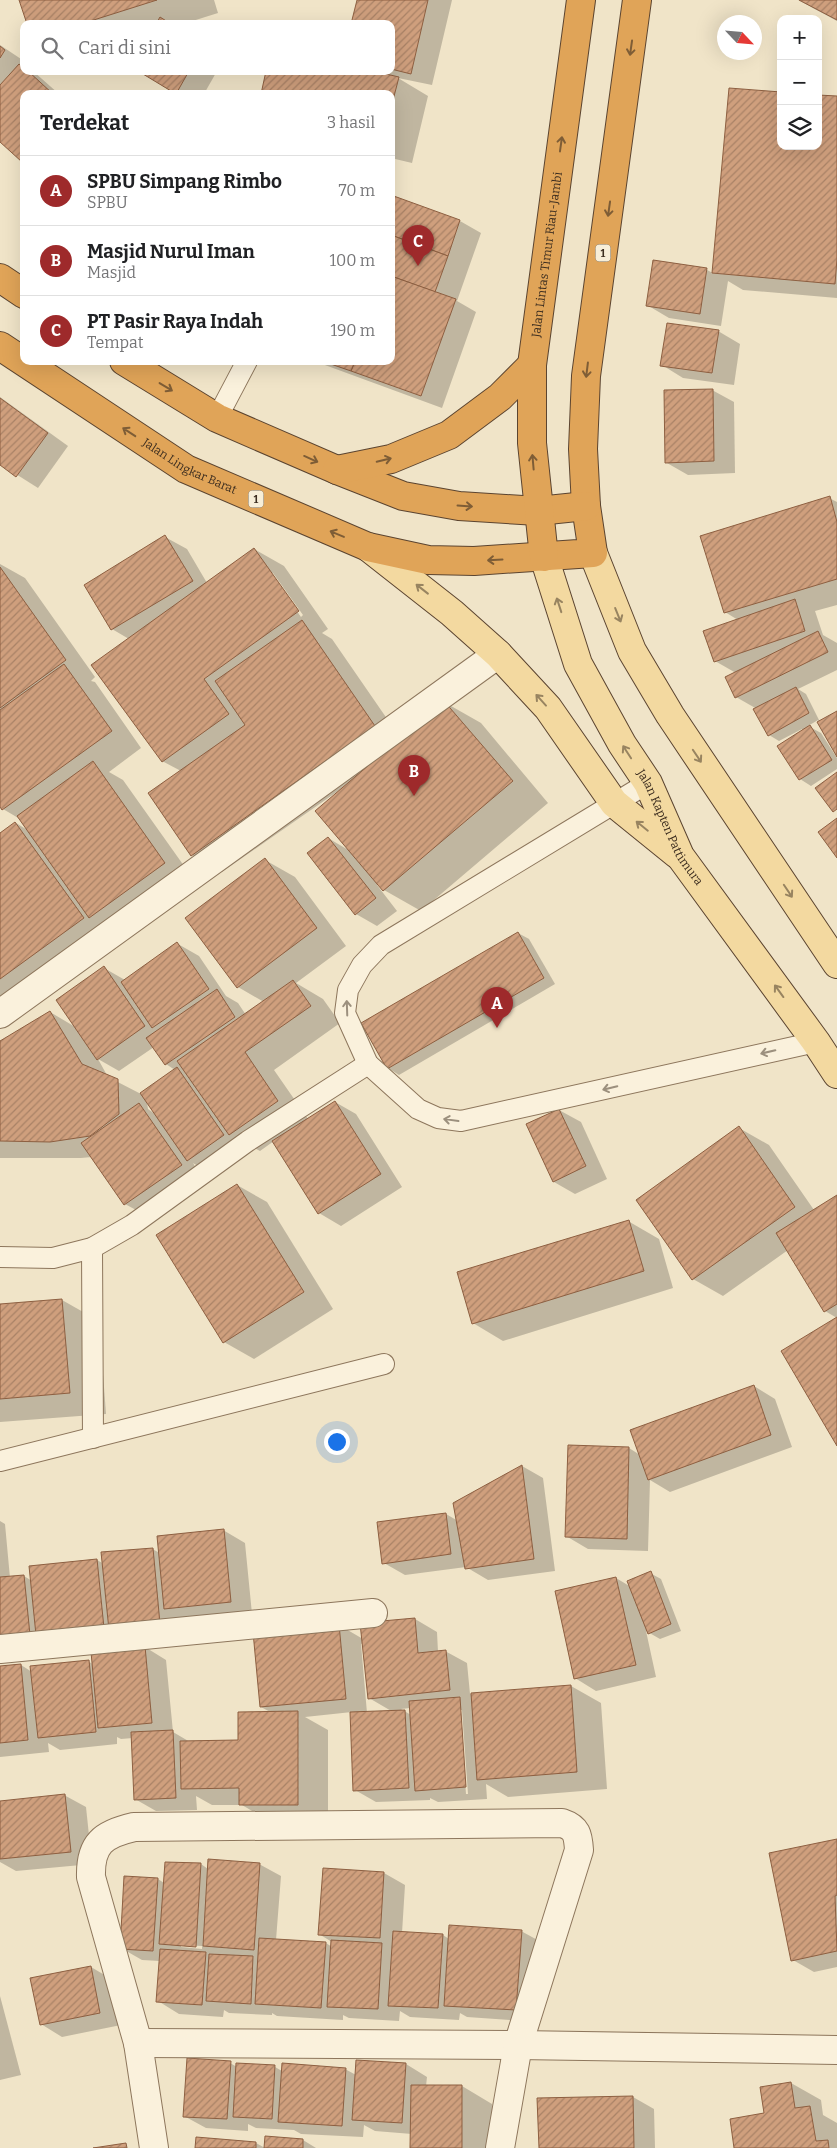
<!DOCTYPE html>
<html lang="id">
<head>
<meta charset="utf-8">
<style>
  :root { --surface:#fff; --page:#f2f2f2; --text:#202124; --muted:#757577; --line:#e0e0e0; --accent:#9e2a2b }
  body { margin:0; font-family:Bitter,serif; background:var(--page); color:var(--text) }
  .controls { position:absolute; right:15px; top:15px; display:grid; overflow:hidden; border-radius:10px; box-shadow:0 5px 20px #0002 }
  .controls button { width:45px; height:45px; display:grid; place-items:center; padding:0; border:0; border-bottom:1px solid var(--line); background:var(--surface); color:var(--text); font:25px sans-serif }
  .compass { position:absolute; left:717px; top:15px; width:45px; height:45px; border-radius:50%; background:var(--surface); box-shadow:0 5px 20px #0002; rotate:116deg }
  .you { position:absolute; left:336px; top:1441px; width:18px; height:18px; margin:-12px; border:4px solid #fff; border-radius:50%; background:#1a73e8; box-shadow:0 0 0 8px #1a73e833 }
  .badge { display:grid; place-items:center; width:32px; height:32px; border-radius:50%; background:var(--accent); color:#fff; font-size:16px; font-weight:700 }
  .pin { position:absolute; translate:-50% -41px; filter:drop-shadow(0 1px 2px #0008) }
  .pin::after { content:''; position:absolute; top:26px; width:18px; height:15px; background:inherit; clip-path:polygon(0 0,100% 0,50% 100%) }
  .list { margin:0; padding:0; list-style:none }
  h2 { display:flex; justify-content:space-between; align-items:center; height:65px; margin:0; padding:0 20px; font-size:21px }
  h2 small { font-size:16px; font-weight:400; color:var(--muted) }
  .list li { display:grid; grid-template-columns:32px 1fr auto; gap:15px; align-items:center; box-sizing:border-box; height:70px; padding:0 20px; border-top:1px solid var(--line) }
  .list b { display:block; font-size:19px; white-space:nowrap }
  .list p { margin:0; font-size:16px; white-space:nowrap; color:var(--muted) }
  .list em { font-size:16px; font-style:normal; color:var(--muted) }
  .icon { flex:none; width:28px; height:28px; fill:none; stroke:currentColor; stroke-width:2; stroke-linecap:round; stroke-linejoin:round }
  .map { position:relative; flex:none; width:837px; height:2148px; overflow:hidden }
  .search { position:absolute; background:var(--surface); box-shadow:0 5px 20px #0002; left:20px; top:20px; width:375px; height:55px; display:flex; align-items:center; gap:12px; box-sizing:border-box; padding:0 18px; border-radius:10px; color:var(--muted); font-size:19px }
  .panel { position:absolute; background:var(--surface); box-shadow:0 5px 20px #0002; left:20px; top:90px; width:375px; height:275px; border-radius:10px }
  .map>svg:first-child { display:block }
  .shadow { fill:#0003; fill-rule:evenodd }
  .building { fill:url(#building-hatch); stroke:#8d5f41 }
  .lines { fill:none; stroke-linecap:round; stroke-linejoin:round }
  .lane-casing { stroke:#8d765c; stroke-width:22 }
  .street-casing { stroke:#8d765c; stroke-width:30 }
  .primary-casing { stroke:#5b4430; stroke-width:30 }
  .highway-casing { stroke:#5b4430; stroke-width:30 }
  .lane { stroke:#faf1dc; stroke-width:20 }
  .street { stroke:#faf1dc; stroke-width:28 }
  .primary { stroke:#f3d9a0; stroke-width:28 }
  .highway { stroke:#e0a458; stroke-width:28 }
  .oneway { stroke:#7e5d36 }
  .oneway2 { stroke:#988460 }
  .oneway3 { stroke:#9c907e }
  .labels { text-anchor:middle; stroke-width:4; stroke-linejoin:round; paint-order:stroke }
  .shield { fill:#f7eed8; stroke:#756857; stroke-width:1 }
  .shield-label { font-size:11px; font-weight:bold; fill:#3d2e20 }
  .street-label { font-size:12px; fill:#3d2e20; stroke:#f7eed8 }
</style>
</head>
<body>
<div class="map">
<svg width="837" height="2148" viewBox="0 0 837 2148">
  <defs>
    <pattern id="building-hatch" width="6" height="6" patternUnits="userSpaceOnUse" patternTransform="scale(1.25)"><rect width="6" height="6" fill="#cf9f7d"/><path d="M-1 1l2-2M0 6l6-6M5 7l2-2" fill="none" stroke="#a98266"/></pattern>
  </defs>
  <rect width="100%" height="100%" fill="#f0e4c8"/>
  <g class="shadow">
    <path d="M21 0H214L218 13 183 24H28Z"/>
    <path d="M358 0H452L432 85 398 78 428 96 412 163 391 158V94L267 71H391V24Z"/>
    <path d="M798 0H837V21Z"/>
    <path d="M0 45 24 61V71H33L59 94H24V161L0 140Z"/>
    <path d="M140 71H217L204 94H178Z"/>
    <path d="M730 89 781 146H818L837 98V298L743 290 728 281 721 326 669 318 647 305 707 270 713 273Z"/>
    <path d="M391 196 460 221 481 233 457 301 476 312 442 408 314 361H391Z"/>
    <path d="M718 331 740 344 734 385 683 378 662 365Z"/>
    <path d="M712 390 734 402 735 473 688 475 667 463Z"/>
    <path d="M0 397 68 446 38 488 0 464Z"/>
    <path d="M829 498 837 502V605L815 611 823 635 837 643V670L798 689 806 694 820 722 837 712V754L818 720 808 726 821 733 837 758V769L811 786 800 779 802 729 779 741 769 735 757 709 736 697V673L715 661 738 620 725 612Z"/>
    <path d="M165 537 187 549 207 583 254 549 284 566 328 629 322 633 332 639 401 739 444 702 481 723 548 803 421 911 384 890 378 884 377 885 397 911 377 926 356 914 328 838 350 851 341 789 222 872 192 855 181 771 162 761 129 639 112 629 86 585ZM270 573H273L303 615 301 617Z"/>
    <path d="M0 564 25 578 95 677 91 681 95 682 141 748 109 772 123 780 194 880 0 1018V835L16 823 29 831 20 819 3 809 0 805Z"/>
    <path d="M265 860 295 877 346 946 296 983 323 999 340 1023 274 1070 308 1119 335 1102 356 1114 402 1187 341 1226 319 1213 274 1141 260 1151 239 1140 209 1173 193 1163 202 1178 147 1216 125 1204 92 1157 81 1158H0V1042L50 1012 77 1028 104 968 125 980 178 944 199 956 226 996 238 1003 246 1015 264 1002 238 987ZM154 1047 166 1064 175 1070 141 1094 108 1077 98 1059 119 1071ZM147 1102 155 1114 148 1109Z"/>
    <path d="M518 933 529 939 555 984 399 1075 388 1068 363 1024Z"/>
    <path d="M559 1110 581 1122 607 1179 575 1194 554 1182 527 1124Z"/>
    <path d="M739 1128 769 1145 814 1210 837 1196V1318L825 1311 788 1250 723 1296 693 1279Z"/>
    <path d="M237 1185 267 1202 333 1309 254 1359 224 1342Z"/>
    <path d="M628 1221 659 1239 673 1288 503 1341 473 1323Z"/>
    <path d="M62 1300 99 1321 106 1414 0 1422V1305Z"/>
    <path d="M754 1386 775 1399 792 1447 670 1492 650 1480 648 1551 588 1549 566 1536 570 1446 629 1448 640 1455Z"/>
    <path d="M522 1466 543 1478 555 1571 488 1580 466 1567 405 1575 384 1563 446 1514 458 1521Z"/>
    <path d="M0 1521 5 1524 10 1578 24 1576 32 1581 31 1567 97 1560 104 1564 152 1549 160 1553 223 1530 245 1543 252 1614 187 1621 179 1617 181 1636 0 1652Z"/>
    <path d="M650 1573 661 1579 681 1631 660 1639 646 1631 656 1677 596 1691 575 1678 616 1578 631 1587Z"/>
    <path d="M415 1619 437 1632 438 1652 445 1651 467 1663 470 1694 571 1686 601 1703 607 1789 508 1797 486 1784 487 1799 438 1802 430 1798V1800L376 1802 355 1790 352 1712 305 1717 328 1730V1821L271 1822 242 1805H212L196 1796 197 1810 156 1811 135 1799 133 1738 121 1739 117 1737V1744L60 1750 48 1743 49 1752 0 1757V1667L21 1665 32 1672 89 1662 93 1664 145 1647 166 1660 173 1732 190 1742 240 1741 272 1713 261 1707 339 1625 363 1639 361 1624ZM363 1643 369 1698 393 1712 367 1713 361 1644ZM410 1708 411 1715 401 1709ZM460 1710H462L468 1794H466Z"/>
    <path d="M64 1795 86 1807 92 1864 16 1871 0 1862V1802Z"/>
    <path d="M837 1840V1967L814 1972 793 1960Z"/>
    <path d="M201 1864 208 1869 259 1864 281 1876 276 1940 326 1943 332 1947V1942L319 1934 384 1873 405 1885 402 1933 443 1935 449 1939 521 1931 543 1943 537 2022 467 2017 460 2013 459 2020 410 2017 400 2011 399 2021 349 2018 343 2015V2020L277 2016 272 2013V2015L229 2013 224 2010 223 2017 179 2014 158 2001 160 1961 142 1960 121 1948 158 1879 164 1883ZM181 1945 202 1946V1949L181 1947Z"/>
    <path d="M91 1967 113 1980 121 2025 62 2037 41 2024 32 1979Z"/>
    <path d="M0 1996 21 2075 0 2080Z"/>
    <path d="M230 2063 237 2067H275L282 2071 345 2069 356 2075 406 2064 427 2077 426 2086H462L492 2104V2148H412V2134L375 2131 364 2125 363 2137 301 2134 294 2130 256 2128 248 2124V2131L206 2128 184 2116Z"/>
    <path d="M791 2083 821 2100 823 2115 837 2123V2148H735Z"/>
    <path d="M633 2097 654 2109 655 2148H540Z"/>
    <path d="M303 2140 316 2148H265Z"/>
    <path d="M256 2143 265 2148H196Z"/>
  </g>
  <g class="building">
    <path d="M19 0H157L81 24H27Z"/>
    <path d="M357 0H428L411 74 391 69V24H351Z"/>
    <path d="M799 0H837V20Z"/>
    <path d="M160 17 171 24H156Z"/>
    <path d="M0 46 5 50 0 58Z"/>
    <path d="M19 64 24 68V71H28L53 94H24V160L22 162 0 142V85Z"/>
    <path d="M138 71H189L176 94Z"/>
    <path d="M266 71H373L399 77 391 108V94H261Z"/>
    <path d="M729 88 781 92V146H818V95L837 96V259L835 284 712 273Z"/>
    <path d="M391 195 460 220 448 256 391 235Z"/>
    <path d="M391 235 448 256 435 292 391 276Z"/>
    <path d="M653 260 707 268 700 314 646 306Z"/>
    <path d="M391 276 456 299 421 396 351 371 355 361H391Z"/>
    <path d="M667 323 719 330 712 373 660 366Z"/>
    <path d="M322 361H355L351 371Z"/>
    <path d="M713 389 714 461 665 463 664 390Z"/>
    <path d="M0 398 48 433 16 477 0 465Z"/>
    <path d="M830 496 837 522V579L724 613 700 536Z"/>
    <path d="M165 535 193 581 111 630 84 585Z"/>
    <path d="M254 548 299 611 204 679 229 714 162 762 91 665Z"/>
    <path d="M0 567 66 660 0 708Z"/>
    <path d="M795 599 805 631 714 662 703 631Z"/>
    <path d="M302 620 375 726 191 856 148 793 245 725 215 681Z"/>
    <path d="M818 631 828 652 735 698 725 677Z"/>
    <path d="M64 664 112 731 2 810 0 807V710Z"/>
    <path d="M796 687 809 713 768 736 753 709Z"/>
    <path d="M444 701 513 781 383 891 315 811Z"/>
    <path d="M837 711V757L817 722Z"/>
    <path d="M810 725 832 760 799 780 777 746Z"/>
    <path d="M93 761 165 863 89 918 17 816Z"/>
    <path d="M837 772V809L833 812 815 788Z"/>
    <path d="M837 818V858L818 832Z"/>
    <path d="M15 822 84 918 0 979V833Z"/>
    <path d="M328 837 376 898 355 915 307 853Z"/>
    <path d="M265 858 317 928 237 988 185 918Z"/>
    <path d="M518 932 544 978 387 1069 361 1023Z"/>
    <path d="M177 942 209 989 152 1028 121 982Z"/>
    <path d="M104 966 145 1026 97 1060 56 1000Z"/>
    <path d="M293 980 311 1006 245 1052 278 1101 229 1135 177 1061Z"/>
    <path d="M217 989 235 1017 165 1065 146 1038Z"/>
    <path d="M50 1011 82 1064 118 1079 119 1114 90 1136 50 1142 0 1141V1041Z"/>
    <path d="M177 1067 224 1135 187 1161 140 1093Z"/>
    <path d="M335 1101 381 1174 318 1214 272 1141Z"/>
    <path d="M139 1103 182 1165 124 1205 81 1143Z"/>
    <path d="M559 1109 586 1166 553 1182 526 1124Z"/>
    <path d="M739 1126 795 1207 692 1280 636 1200Z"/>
    <path d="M237 1184 304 1292 223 1343 156 1235Z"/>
    <path d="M837 1195V1304L824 1312 776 1233Z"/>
    <path d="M629 1220 644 1271 472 1324 457 1272Z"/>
    <path d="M62 1299 70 1393 0 1399V1304Z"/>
    <path d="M837 1317V1446L781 1351Z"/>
    <path d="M754 1385 771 1435 648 1480 630 1430Z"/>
    <path d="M568 1445 629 1447 627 1539 565 1537Z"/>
    <path d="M522 1465 534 1559 465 1569 453 1503Z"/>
    <path d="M446 1513 451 1554 382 1564 377 1522Z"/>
    <path d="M224 1529 231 1602 164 1609 157 1536Z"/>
    <path d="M153 1548 160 1624 109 1630 101 1552Z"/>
    <path d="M97 1559 104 1628 36 1635 29 1566Z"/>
    <path d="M651 1571 671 1624 648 1634 627 1581Z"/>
    <path d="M24 1575 30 1635 0 1638V1577Z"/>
    <path d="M616 1577 636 1665 574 1679 555 1591Z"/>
    <path d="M415 1618 418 1653 446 1650 450 1690 368 1699 360 1623Z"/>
    <path d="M339 1624 346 1699 260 1707 253 1632Z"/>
    <path d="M145 1646 152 1723 98 1728 91 1652Z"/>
    <path d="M89 1660 96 1732 38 1738 30 1666Z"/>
    <path d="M21 1664 28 1740 0 1743V1666Z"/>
    <path d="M571 1685 577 1772 477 1780 471 1693Z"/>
    <path d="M460 1697 466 1787 415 1791 409 1701Z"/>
    <path d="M405 1710 409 1788 353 1791 350 1712Z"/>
    <path d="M298 1711V1805H239V1788L181 1789 180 1741 238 1740V1712Z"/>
    <path d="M173 1730 176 1798 134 1800 131 1732Z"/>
    <path d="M65 1794 71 1852 0 1859V1801Z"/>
    <path d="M837 1839V1895L835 1896 837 1951 791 1961 769 1853Z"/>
    <path d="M208 1859 260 1863 254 1950 203 1946Z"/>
    <path d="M165 1862 201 1863 196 1947 159 1944Z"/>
    <path d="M323 1868 384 1872 380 1938 318 1935Z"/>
    <path d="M124 1876 158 1878 153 1951 120 1949Z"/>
    <path d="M449 1925 522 1930 516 2010 444 2006Z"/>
    <path d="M393 1931 443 1934 438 2008 388 2006Z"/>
    <path d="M259 1938 326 1942 321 2008 255 2004Z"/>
    <path d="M331 1940 382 1943 378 2009 327 2007Z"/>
    <path d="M160 1949 206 1952 202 2005 156 2002Z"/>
    <path d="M209 1954 253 1956 251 2004 206 2001Z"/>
    <path d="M91 1966 100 2013 40 2025 30 1978Z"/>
    <path d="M187 2058 231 2061 227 2119 183 2117Z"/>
    <path d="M356 2060 406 2063 402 2123 352 2120Z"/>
    <path d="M236 2063 275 2065 272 2119 233 2117Z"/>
    <path d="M282 2063 346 2068 342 2126 278 2122Z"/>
    <path d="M791 2082 795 2108 810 2106 816 2141 828 2140 829 2148H734L730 2119 764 2113 760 2087Z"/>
    <path d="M411 2085H462V2148H410Z"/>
    <path d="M633 2096 634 2148H539L537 2098Z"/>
    <path d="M265 2136 303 2139V2148H264Z"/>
    <path d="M196 2137 256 2142V2148H195Z"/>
    <path d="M126 2143 127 2148H93Z"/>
  </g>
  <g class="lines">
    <defs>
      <g id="lane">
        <path d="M217 418 247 361"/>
        <path d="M648 783 381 945 362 965 348 990 345 1013 368 1064 418 1109 438 1118 461 1121 816 1042"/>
        <path d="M92 1248 93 1438"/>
        <path d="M0 1257 53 1258 92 1248 132 1225 248 1141 368 1064"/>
        <path d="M0 1461 384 1364"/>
      </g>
      <g id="street">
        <path d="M0 1014 498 654"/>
        <path d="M0 1649 373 1613"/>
        <path d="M138 2043 518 2045 837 2050"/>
        <path d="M154 2148 138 2043 91 1877C90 1844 103 1834 134 1827L562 1823C577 1828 578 1835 579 1850L518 2045 500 2148"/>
      </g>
      <g id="primary">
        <path d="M368 547 452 613 498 654 548 708 614 803 677 854"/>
        <path d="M593 553 632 651 670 715 837 964"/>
        <path id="s1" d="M544 557 578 664 622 744 648 783 680 856 816 1042 837 1074"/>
      </g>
      <g id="highway">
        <path d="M0 278 24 294"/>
        <path id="s2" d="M0 346 186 469 368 547 428 560 474 561 593 553 586 506 583 449 586 376 637 0"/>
        <path d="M124 361 217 418 337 470 403 496 459 506 538 511 586 506"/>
        <path d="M337 470 391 459 449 435 500 397 532 365"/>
        <path id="s3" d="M544 557 532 443V365L581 0"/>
      </g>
    </defs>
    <use href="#lane" class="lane-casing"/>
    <use href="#street" class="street-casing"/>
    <use href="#primary" class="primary-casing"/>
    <use href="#highway" class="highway-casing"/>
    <use href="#lane" class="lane"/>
    <use href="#street" class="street"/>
    <use href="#primary" class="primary"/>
    <use href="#highway" class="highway"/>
  </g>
  <defs><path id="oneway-shaft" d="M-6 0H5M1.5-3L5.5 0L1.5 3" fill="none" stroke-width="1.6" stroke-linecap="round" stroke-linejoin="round" transform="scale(1.25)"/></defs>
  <g class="oneway">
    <use href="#oneway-shaft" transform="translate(631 48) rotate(98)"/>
    <use href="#oneway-shaft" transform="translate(561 144) rotate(-82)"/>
    <use href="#oneway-shaft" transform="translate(609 209) rotate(98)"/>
    <use href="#oneway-shaft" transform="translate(587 370) rotate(97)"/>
    <use href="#oneway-shaft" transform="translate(166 387) rotate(31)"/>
    <use href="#oneway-shaft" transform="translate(129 432) rotate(-147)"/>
    <use href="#oneway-shaft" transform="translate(311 459) rotate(24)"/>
    <use href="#oneway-shaft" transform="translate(384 460) rotate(-13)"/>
    <use href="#oneway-shaft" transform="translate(533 462) rotate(-95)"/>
    <use href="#oneway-shaft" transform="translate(465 506) rotate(4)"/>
    <use href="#oneway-shaft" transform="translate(337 534) rotate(-157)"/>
    <use href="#oneway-shaft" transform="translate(495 560) rotate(177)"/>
  </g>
  <g class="oneway2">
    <use href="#oneway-shaft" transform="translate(422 589) rotate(-142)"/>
    <use href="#oneway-shaft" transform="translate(559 605) rotate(-108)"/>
    <use href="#oneway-shaft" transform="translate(618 615) rotate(68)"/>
    <use href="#oneway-shaft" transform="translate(541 700) rotate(-132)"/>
    <use href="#oneway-shaft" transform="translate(627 752) rotate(-123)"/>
    <use href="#oneway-shaft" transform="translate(697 756) rotate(56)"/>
    <use href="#oneway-shaft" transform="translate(642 826) rotate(-141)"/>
    <use href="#oneway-shaft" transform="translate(788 891) rotate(56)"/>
    <use href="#oneway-shaft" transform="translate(779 991) rotate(-126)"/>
  </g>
  <g class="oneway3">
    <use href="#oneway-shaft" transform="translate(347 1008) rotate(-92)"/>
    <use href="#oneway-shaft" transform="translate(768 1052) rotate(167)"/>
    <use href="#oneway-shaft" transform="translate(610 1088) rotate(167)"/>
    <use href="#oneway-shaft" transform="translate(451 1120) rotate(-172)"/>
  </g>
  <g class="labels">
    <g class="shield">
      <rect x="595.5" y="244.5" width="15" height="17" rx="4"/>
      <rect x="248.5" y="490.5" width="15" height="17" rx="4"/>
    </g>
    <g class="shield-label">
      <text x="603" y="257">1</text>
      <text x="256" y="503">1</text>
    </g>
    <g class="street-label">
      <text dy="4" stroke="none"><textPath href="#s3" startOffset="304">Jalan Lintas Timur Riau-Jambi</textPath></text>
      <text dy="4" stroke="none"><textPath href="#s2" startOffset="225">Jalan Lingkar Barat</textPath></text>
      <text dy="4" stroke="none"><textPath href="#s1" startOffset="300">Jalan Kapten Pattimura</textPath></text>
    </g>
  </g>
</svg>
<div class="controls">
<button>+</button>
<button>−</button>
<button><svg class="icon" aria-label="layers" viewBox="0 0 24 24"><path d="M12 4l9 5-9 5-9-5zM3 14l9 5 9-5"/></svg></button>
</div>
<svg class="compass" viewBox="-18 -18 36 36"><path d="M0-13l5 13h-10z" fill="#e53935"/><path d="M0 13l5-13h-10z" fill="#757577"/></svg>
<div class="you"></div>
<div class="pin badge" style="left:497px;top:1028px">A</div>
<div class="pin badge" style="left:414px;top:796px">B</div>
<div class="pin badge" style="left:418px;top:266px">C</div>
<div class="search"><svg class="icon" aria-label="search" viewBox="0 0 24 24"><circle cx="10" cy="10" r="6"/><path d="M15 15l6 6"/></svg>Cari di sini</div>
<section class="panel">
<h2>Terdekat<small>3 hasil</small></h2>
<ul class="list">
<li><span class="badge">A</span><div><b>SPBU Simpang Rimbo</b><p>SPBU</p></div><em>70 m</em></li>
<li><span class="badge">B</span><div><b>Masjid Nurul Iman</b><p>Masjid</p></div><em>100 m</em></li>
<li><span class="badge">C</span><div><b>PT Pasir Raya Indah</b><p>Tempat</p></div><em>190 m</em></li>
</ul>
</section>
</div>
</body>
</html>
